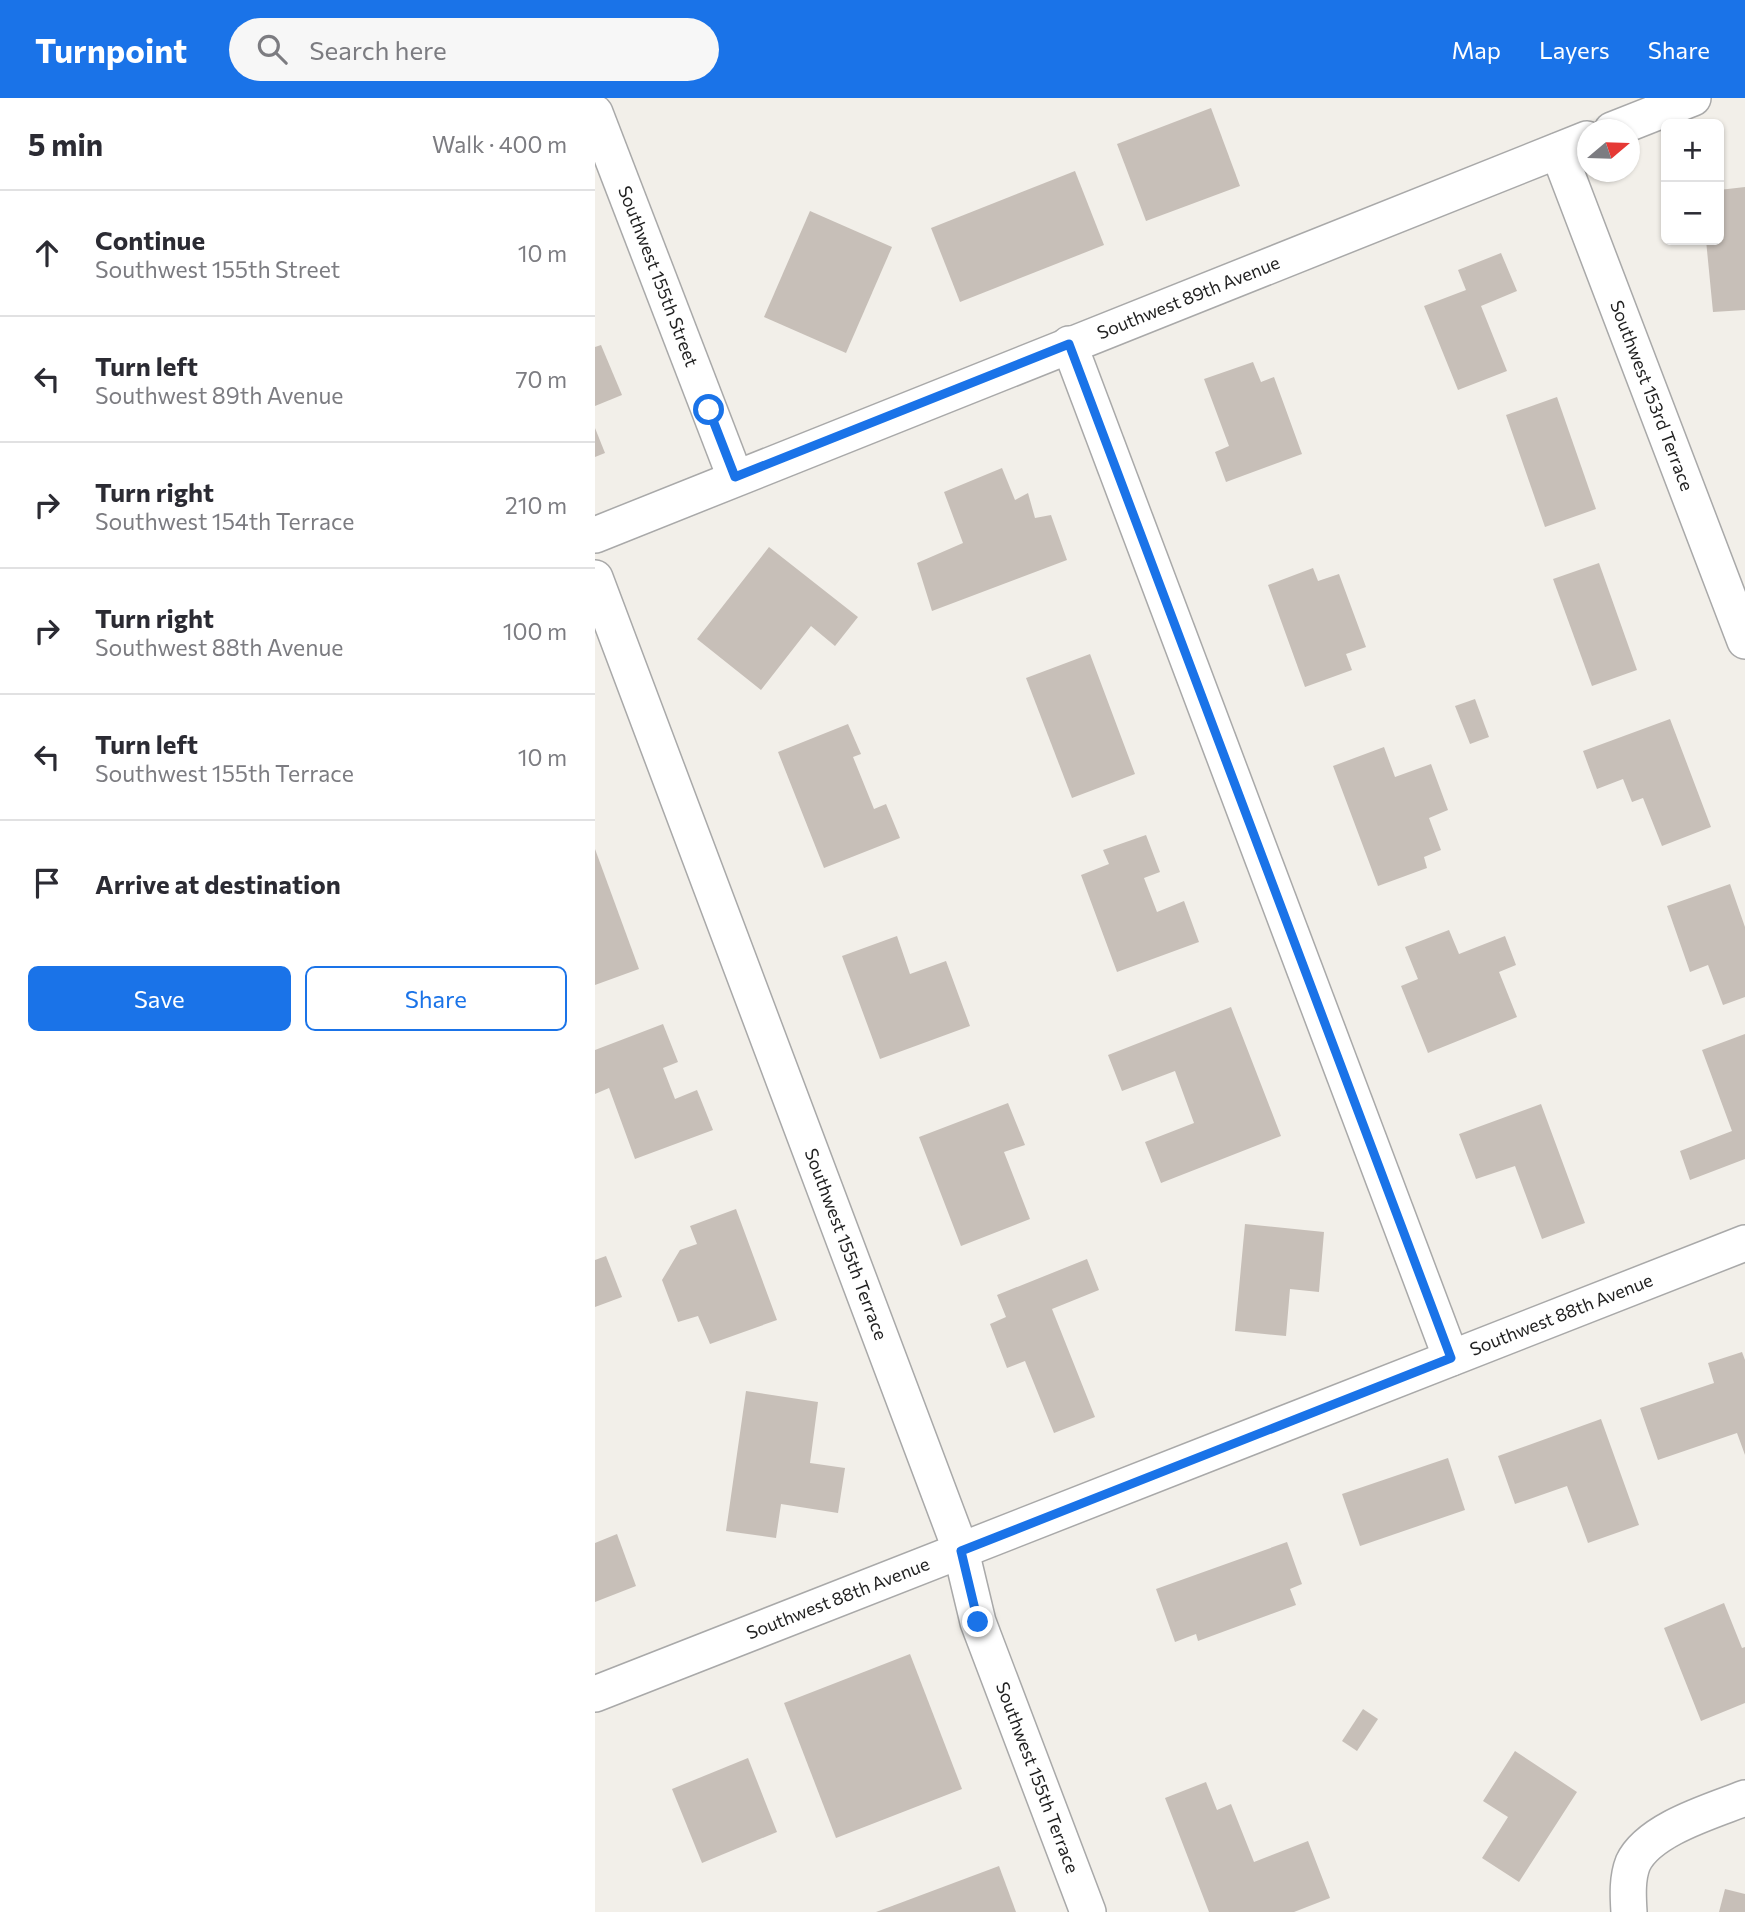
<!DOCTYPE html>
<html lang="en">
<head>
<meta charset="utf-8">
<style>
  :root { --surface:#fff; --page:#f7f7f7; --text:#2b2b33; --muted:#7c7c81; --line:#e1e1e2; --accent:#1a73e8 }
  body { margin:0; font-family:Commissioner,sans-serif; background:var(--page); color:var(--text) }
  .controls { position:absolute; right:21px; top:21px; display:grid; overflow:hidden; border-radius:10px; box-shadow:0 2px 5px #0004 }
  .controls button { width:63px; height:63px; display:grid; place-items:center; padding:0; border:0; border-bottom:2px solid var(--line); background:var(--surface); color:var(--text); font:35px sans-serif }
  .compass { position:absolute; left:982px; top:21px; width:63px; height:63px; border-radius:50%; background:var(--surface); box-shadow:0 2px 5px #0004; rotate:71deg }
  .stop { position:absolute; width:21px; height:21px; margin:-16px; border:5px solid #1a73e8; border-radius:50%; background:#fff }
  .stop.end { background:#1a73e8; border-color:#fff; box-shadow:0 2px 7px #0008 }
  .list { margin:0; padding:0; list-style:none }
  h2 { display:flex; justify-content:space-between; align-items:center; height:91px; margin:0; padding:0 28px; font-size:30px }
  h2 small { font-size:23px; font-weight:400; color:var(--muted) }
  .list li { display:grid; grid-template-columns:46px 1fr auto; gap:21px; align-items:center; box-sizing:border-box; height:126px; padding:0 28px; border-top:2px solid var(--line) }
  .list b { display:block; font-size:26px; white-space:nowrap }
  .list p { margin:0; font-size:23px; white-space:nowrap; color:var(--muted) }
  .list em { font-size:23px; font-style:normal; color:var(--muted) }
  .actions { display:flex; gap:14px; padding:21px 28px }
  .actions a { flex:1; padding:16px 0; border:2px solid var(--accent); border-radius:10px; text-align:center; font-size:24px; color:var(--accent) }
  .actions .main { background:var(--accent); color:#fff }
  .icon { flex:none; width:38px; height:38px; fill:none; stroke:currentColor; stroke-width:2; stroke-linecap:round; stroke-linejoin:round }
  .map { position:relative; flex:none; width:1150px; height:1814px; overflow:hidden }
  header { display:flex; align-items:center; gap:42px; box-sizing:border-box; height:98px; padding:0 35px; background:var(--accent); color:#fff }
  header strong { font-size:33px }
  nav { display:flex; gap:38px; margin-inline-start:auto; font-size:24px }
  .search { width:490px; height:63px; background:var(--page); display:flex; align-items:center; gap:18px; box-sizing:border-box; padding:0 24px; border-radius:38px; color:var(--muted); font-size:26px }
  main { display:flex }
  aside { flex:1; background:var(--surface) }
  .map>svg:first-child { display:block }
  .building { fill:#c7bfb8 }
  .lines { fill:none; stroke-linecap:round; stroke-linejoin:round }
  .street-casing { stroke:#a9a9a9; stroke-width:38 }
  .street { stroke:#fff; stroke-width:35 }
  .route { stroke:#1a73e8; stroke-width:9 }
  .labels { text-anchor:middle; stroke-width:6; stroke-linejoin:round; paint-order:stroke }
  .street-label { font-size:18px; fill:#222; stroke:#fff }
</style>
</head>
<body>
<header>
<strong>Turnpoint</strong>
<div class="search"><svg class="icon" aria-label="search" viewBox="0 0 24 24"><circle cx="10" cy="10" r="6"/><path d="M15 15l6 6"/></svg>Search here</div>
<nav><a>Map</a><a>Layers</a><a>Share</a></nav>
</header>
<main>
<aside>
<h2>5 min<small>Walk · 400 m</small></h2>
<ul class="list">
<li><svg class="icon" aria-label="ahead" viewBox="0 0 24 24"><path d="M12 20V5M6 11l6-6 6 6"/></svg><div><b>Continue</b><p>Southwest 155th Street</p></div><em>10 m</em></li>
<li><svg class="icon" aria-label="left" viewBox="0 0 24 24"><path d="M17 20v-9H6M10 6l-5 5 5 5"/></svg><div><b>Turn left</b><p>Southwest 89th Avenue</p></div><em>70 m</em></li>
<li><svg class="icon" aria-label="right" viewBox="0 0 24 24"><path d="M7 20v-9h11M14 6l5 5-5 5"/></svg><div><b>Turn right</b><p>Southwest 154th Terrace</p></div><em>210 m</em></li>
<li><svg class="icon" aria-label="right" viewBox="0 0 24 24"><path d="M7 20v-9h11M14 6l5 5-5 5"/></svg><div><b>Turn right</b><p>Southwest 88th Avenue</p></div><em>100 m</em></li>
<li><svg class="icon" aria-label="left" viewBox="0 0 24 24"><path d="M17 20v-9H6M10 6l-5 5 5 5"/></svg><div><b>Turn left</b><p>Southwest 155th Terrace</p></div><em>10 m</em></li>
<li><svg class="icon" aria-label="arrive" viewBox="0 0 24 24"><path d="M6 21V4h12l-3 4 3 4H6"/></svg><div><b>Arrive at destination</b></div></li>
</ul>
<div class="actions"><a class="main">Save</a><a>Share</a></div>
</aside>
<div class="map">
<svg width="1150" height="1814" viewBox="0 0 1150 1814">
  <rect width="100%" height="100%" fill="#f2efe9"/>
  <g class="building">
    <path d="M616 10 645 88 551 123 522 46Z"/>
    <path d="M480 73 509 147 365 204 336 130Z"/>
    <path d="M1150 89V212L1118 214 1111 142H1124V92Z"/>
    <path d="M215 113 297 149 251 255 169 219Z"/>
    <path d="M906 155 922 193 886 208 912 273 863 292 829 208 871 192 863 172Z"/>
    <path d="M6 247 27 297 0 308V249Z"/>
    <path d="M658 264 666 284 679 279 707 356 631 384 620 354 634 348 609 281Z"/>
    <path d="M962 299 1001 411 950 429 911 317Z"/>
    <path d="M0 330 10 355 0 359Z"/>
    <path d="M407 370 420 402 433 395 440 420 456 417 472 462 337 513 322 465 368 445 349 394Z"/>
    <path d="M174 449 263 519 240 548 216 528 166 592 102 541Z"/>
    <path d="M1004 465 1042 572 997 588 958 481Z"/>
    <path d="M718 470 723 483 744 476 771 549 751 556 757 572 710 589 673 487Z"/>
    <path d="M495 556 540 676 477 700 431 580Z"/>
    <path d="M880 601 894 639 875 646 860 608Z"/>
    <path d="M1075 621 1116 729 1067 748 1048 700 1037 704 1028 681 1002 691 988 653Z"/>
    <path d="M253 626 266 656 258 659 279 711 291 706 305 740 229 770 183 654Z"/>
    <path d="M789 649 800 679 836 666 853 712 834 720 846 752 829 759 832 770 783 788 738 668Z"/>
    <path d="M551 737 565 774 549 780 562 814 589 803 604 844 522 874 486 777 514 766 508 752Z"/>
    <path d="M0 751 44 871 0 887Z"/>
    <path d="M1135 786 1150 829V899L1128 907 1113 867 1095 874 1072 808Z"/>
    <path d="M854 832 864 856 910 838 921 867 904 874 922 919 833 955 806 888 823 881 810 849Z"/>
    <path d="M302 838 315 876 351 863 375 928 285 961 247 858Z"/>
    <path d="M636 909 686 1038 566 1085 550 1044 599 1025 580 973 527 993 513 957Z"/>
    <path d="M68 926 83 964 68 970 80 1001 102 992 118 1032 40 1061 14 990 0 996V952Z"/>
    <path d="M1150 936V1061L1095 1082 1085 1053 1137 1033 1107 952Z"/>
    <path d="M413 1005 430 1047 409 1054 435 1121 366 1148 324 1039Z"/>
    <path d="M946 1006 990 1125 947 1141 920 1068 881 1081 864 1036Z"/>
    <path d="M141 1111 182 1222 115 1246 103 1218 83 1224 67 1182 85 1152 102 1146 95 1128Z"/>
    <path d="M650 1126 729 1134 724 1194 695 1191 691 1238 640 1233Z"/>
    <path d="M11 1158 27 1199 0 1209V1162Z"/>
    <path d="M492 1161 504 1192 457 1211 500 1319 459 1335 430 1263 412 1270 395 1226 411 1219 402 1197Z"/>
    <path d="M1147 1254 1150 1262V1357L1142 1335 1063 1362 1045 1310 1119 1285 1113 1265Z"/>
    <path d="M151 1293 223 1304 215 1365 250 1370 243 1415 186 1406 181 1440 131 1433Z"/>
    <path d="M1006 1321 1044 1427 993 1445 972 1388 920 1406 903 1358Z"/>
    <path d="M853 1360 870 1412 765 1448 747 1396Z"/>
    <path d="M22 1436 41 1488 0 1504V1445Z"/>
    <path d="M692 1444 707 1486 695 1491 701 1507 603 1543 601 1536 580 1544 561 1491Z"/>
    <path d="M1129 1505 1147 1550 1150 1549V1605L1106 1623 1069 1530Z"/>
    <path d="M315 1556 367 1691 241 1740 189 1605Z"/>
    <path d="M768 1611 783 1621 762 1653 747 1643Z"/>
    <path d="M920 1653 982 1694 924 1784 887 1760 913 1719 888 1703Z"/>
    <path d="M153 1660 182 1734 107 1765 77 1691Z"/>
    <path d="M611 1684 622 1712 636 1706 659 1764 713 1743 735 1800 699 1814H614L570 1700Z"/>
    <path d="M404 1768 421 1814H281Z"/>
    <path d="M1130 1791 1150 1796V1814H1124Z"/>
  </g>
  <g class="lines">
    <defs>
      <g id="street">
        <path id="s1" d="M0 15 140 379"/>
        <path d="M1017 32 1098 0"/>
        <path id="s2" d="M963 53 1150 543"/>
        <path d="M474 246 856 1260"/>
        <path id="s3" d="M0 437 992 41"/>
        <path id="s4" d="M0 480 366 1453 383 1524 493 1814"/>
        <path id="s5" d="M0 1596 1150 1145"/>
        <path d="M1034 1814C1033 1798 1032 1780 1038 1765 1054 1731 1117 1713 1150 1700"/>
      </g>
    </defs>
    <use href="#street" class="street-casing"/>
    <use href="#street" class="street"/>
  </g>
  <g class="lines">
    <path class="route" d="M114 312 140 379 474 246 856 1260 366 1453 383 1524"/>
  </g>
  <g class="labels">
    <g class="street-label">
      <text dy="6" stroke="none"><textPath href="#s1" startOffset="175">Southwest 155th Street</textPath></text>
      <text dy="6" stroke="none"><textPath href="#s3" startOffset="639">Southwest 89th Avenue</textPath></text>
      <text dy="6" stroke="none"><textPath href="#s2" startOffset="262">Southwest 153rd Terrace</textPath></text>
      <text dy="6" stroke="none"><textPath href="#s4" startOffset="712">Southwest 155th Terrace</textPath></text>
      <text dy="6" stroke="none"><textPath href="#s5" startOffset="1038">Southwest 88th Avenue</textPath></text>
      <text dy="6" stroke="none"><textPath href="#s5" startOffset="261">Southwest 88th Avenue</textPath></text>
      <text dy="6" stroke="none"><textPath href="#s4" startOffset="1279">Southwest 155th Terrace</textPath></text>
    </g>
  </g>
</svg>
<div class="controls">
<button>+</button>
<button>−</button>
</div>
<svg class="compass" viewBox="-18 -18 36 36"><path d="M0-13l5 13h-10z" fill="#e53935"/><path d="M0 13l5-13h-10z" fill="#7c7c81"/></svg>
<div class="stop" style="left:114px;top:312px"></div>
<div class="stop end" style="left:383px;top:1524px"></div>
</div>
</main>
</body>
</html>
